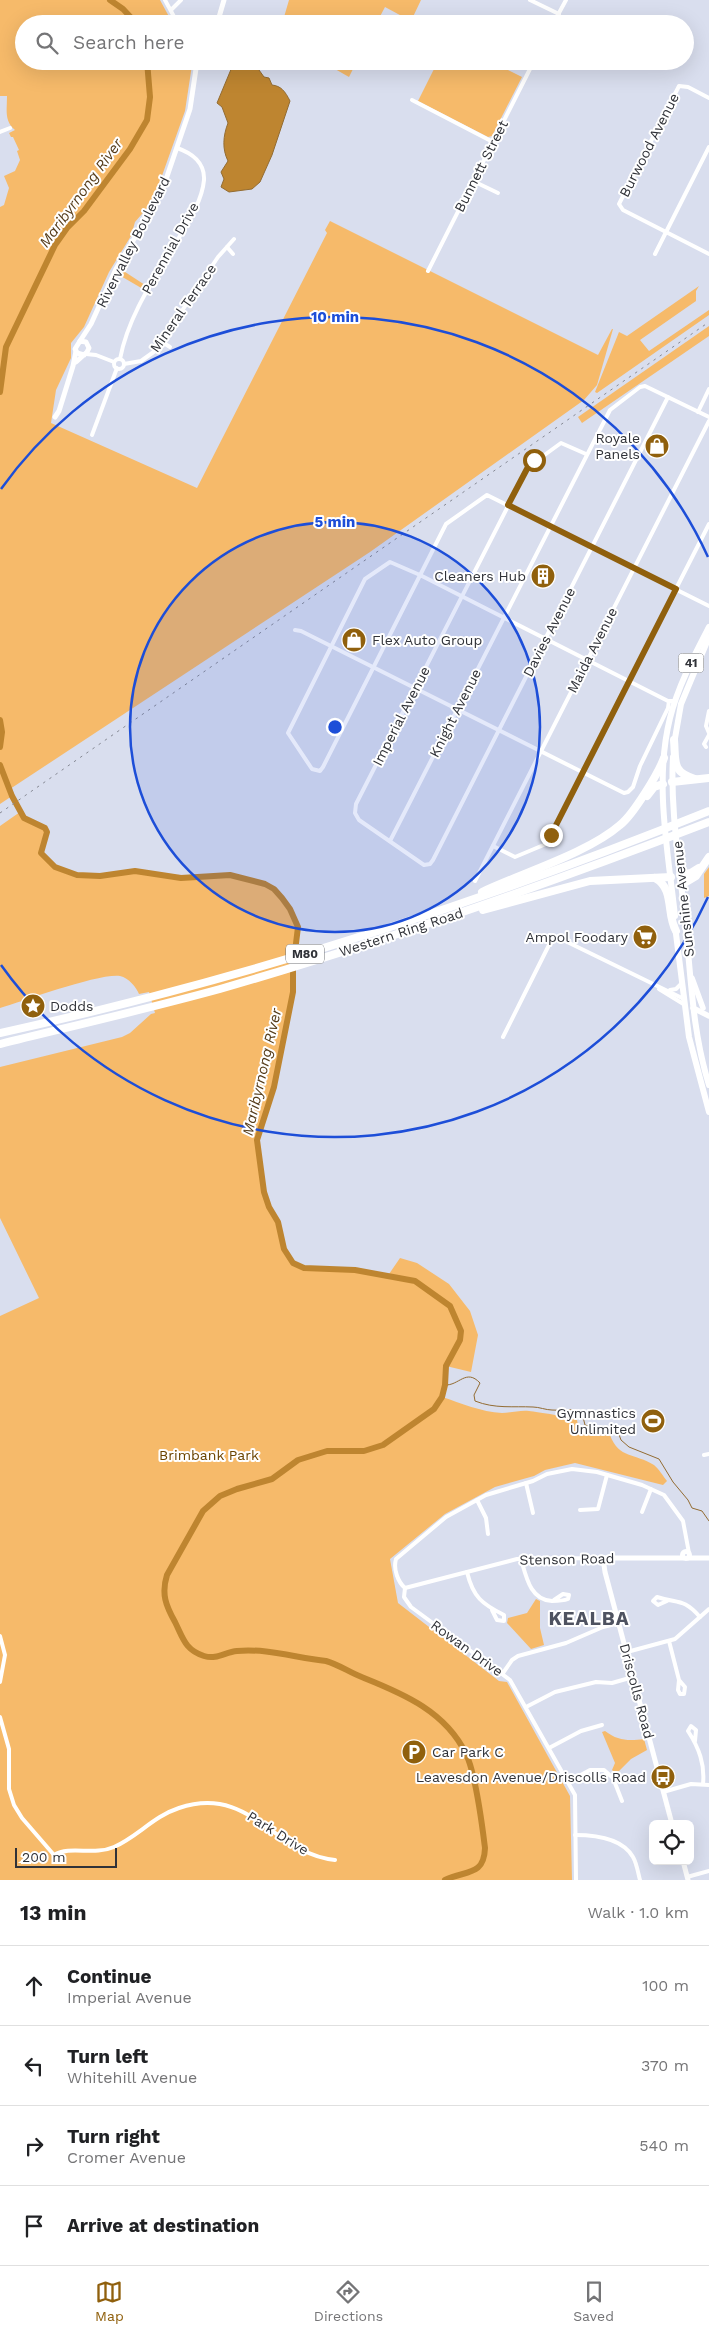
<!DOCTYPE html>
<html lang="en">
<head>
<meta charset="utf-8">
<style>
  :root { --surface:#fff; --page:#f6f6f6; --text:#202124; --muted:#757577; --line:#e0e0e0; --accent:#90600d }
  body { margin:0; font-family:"Work Sans",sans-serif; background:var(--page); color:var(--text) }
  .controls { position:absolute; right:15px; bottom:15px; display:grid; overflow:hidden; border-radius:8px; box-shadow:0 5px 20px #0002 }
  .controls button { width:45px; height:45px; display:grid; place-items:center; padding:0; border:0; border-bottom:1px solid var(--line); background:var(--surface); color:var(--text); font:25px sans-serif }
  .scale { position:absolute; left:15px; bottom:12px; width:102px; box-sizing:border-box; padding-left:5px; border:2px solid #303238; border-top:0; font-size:14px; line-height:18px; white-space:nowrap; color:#303238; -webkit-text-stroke:4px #fff; paint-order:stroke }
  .stop { position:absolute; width:15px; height:15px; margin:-11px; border:4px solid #90600d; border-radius:50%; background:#fff }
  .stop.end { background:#90600d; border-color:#fff; box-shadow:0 1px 5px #0008 }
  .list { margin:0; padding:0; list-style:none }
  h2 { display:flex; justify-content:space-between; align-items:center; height:65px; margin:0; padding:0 20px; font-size:21px }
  h2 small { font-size:16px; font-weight:400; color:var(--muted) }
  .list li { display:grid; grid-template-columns:32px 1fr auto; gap:15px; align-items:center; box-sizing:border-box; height:80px; padding:0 20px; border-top:1px solid var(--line) }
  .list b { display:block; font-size:19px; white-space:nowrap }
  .list p { margin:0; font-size:16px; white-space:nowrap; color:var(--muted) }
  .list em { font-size:16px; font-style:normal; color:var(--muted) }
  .icon { flex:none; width:28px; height:28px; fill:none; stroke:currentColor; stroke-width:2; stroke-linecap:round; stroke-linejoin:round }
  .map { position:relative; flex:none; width:709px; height:1880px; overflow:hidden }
  .search { position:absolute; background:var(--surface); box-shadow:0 5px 20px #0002; left:15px; right:15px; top:15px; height:55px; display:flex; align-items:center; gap:12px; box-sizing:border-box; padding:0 18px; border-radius:28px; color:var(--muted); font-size:19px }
  .sheet { height:385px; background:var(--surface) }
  nav { display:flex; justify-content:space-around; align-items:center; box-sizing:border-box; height:70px; border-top:1px solid var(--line); background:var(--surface); font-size:14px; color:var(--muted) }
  nav a { display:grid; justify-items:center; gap:2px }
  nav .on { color:var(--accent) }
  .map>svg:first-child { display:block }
  .green { fill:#f6ba6a }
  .water { fill:#be8530; stroke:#936c32 }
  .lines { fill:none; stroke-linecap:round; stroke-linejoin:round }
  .stream { stroke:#936c32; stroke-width:1 }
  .river { stroke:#be8530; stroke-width:6 }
  .minor { stroke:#fff; stroke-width:4 }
  .tertiary { stroke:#fff; stroke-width:5 }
  .secondary { stroke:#fff; stroke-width:5.5 }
  .primary { stroke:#fff; stroke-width:6 }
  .motorway { stroke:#fff; stroke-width:8 }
  .rail { stroke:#868994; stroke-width:1; stroke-dasharray:2.5 5; stroke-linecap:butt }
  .route { stroke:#90600d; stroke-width:6 }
  .ring { fill:none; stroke:#1d4ed8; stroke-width:2.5 }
  .labels { text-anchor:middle; stroke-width:4; stroke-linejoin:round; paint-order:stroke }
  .shield { fill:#fff; stroke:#6e7074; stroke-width:1 }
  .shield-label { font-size:12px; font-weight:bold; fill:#303238 }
  .street-label { font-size:14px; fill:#303238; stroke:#fff }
  .poi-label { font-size:14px; fill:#303238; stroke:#fff; text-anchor:end }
  .park-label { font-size:14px; fill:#6b4400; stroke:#fff }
  .water-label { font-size:15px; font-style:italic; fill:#553c1a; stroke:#fff }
  .district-label { font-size:19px; font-weight:bold; letter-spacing:1px; fill:#4e5260; stroke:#fff }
  .centre { fill:#1d4ed8; stroke:#fff; stroke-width:2.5 }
  .ring-label { font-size:15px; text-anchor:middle; font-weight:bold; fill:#1d4ed8; stroke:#fff; stroke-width:4; stroke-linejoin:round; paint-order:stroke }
</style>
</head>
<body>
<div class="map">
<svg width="709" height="1880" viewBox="0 0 709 1880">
  <rect width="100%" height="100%" fill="#d9deee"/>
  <g class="green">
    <path d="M0 0H160L173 24H24V61H191L192 65 185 111 158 187 148 207 135 222 131 236 109 272 84 327 71 343V358L56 390 51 423 197 488 327 233 325 230 330 221 598 355 612 329H613L597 385 584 400 370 552 10 789 12 796 0 804V207L4 205 9 188 4 176 15 171 20 160 17 151 19 150 13 137H11L9 133 15 130C4 121 7 110 7 96H0Z"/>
    <path d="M289 0H421L411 21 385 7 376 24H282Z"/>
    <path d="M321 61H357L349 77Z"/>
    <path d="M438 61H490L522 77 492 136 488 137 418 101Z"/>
    <path d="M122 270 145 285 143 289 119 275Z"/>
    <path d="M699 286 696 291V301L640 340 649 351 709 310V315L597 393 595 392 619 332 627 336Z"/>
    <path d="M709 326V336L582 423 578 417Z"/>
    <path d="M20 812C26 820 47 824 46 834 46 840 43 847 41 853L55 867 77 875 92 877 135 871 172 877 213 875 248 878 274 889 290 909 298 927 291 1009 274 1087 257 1140 264 1192 269 1207 278 1222 284 1249 293 1263 304 1268 355 1270 387 1277 400 1258 417 1263 449 1284 470 1311 478 1335 471 1372 446 1366 442 1397C461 1403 481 1412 502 1413 510 1413 520 1410 529 1411 538 1412 570 1417 577 1420L579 1431 594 1436 610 1435C619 1459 635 1453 654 1465 659 1469 663 1476 667 1481L663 1485 575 1463 545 1470 534 1476 495 1487 445 1514 390 1559 398 1603 499 1681 507 1682 570 1796 572 1880H0V1316L39 1298 0 1218V1067L122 1037 130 1033 151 1014 155 1013 149 992 139 994C136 987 129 978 120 976 99 973 24 1001 0 1008V826Z"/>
    <path d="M709 867V896L704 898V874Z"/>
    <path d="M536 1599 540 1601V1628L544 1645 531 1649 507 1623 508 1618 527 1613Z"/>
    <path d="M605 1731C618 1741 629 1741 644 1739L647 1750 631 1759 616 1774 612 1770 615 1763 602 1732Z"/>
  </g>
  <path class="water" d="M238 63 248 66 254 63 264 77 269 78 272 85C281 86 285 91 290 101L272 155 260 182 252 189 229 192 221 187 224 179 221 172 228 161C222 149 223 136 228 123L222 107 217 103 232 67Z"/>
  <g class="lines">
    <path class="stream" d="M445 1385C459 1386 466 1368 480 1383L474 1395 475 1401C495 1409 513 1406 533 1407 539 1407 546 1410 552 1410 566 1411 569 1407 582 1413L585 1425C596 1429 606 1427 617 1429L621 1440 629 1447 659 1459 673 1482 688 1500 692 1508 702 1511 709 1521"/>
    <g class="river">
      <path d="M110 0 123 9 137 24"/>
      <path d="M0 392 6 347 55 245 67 228 84 211 130 149 147 120 150 97 147 61"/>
      <path d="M0 720 2 732 0 747"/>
      <path d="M0 765 12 796 24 818 45 828 47 832 41 853 55 867 77 875 100 876 135 871 181 878 230 875 265 884 274 889 282 898 290 909 298 927 293 968V992L274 1087 257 1140 264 1192 269 1207 278 1222 284 1249 293 1263 304 1268 355 1270 415 1281 450 1306 461 1331 460 1340 446 1366 445 1385 442 1397 434 1409 383 1445 364 1451H327L298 1460 272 1479 237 1489 220 1496 203 1511 167 1575C161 1594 166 1606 175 1622 183 1638 185 1650 204 1656 217 1660 225 1652 237 1651 266 1648 297 1658 326 1661 340 1665 350 1673 364 1678 404 1694 446 1712 466 1754 476 1774 482 1824 485 1848 484 1877 465 1870 445 1880"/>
    </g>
    <g class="minor">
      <path d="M165 0 178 24"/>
      <path d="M530 0 559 14"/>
      <path d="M171 10 181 0"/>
      <path d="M553 24 566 0"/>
      <path d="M709 98 688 87 679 86 619 204 623 210 709 254"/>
      <path d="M412 100 493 142"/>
      <path d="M0 132 10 128"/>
      <path d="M473 181 498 193"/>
      <path d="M227 247 233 254"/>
      <path d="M655 254 709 147"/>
      <path d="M428 271 534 61"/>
      <path d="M162 342 170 347"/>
      <path d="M86 354 96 355 114 362"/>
      <path d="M120 359C128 317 152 282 174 246 185 227 202 203 204 180 205 163 192 153 177 148"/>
      <circle cx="119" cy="364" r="5"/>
      <path d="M124 364 141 361 155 351 218 257 234 239"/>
      <path d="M698 412 709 389"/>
      <path d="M92 435 117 368"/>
      <path d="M586 454 561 443 528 467 356 804 355 813 359 820 424 865 430 864 433 860 668 397"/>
      <path d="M295 630 301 631 624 793 628 792 633 787 640 766 668 708 669 701"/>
      <path d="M675 701H668L420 575 390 562 365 579 288 733 312 769 320 771 323 767 446 524 487 495 709 606"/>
      <path d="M709 711 706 726 709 733"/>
      <path d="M706 747 704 744 709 735"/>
      <path d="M390 841 610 410 640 387 645 386 709 417"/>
      <path d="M493 846 515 857 546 844 709 524"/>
      <path d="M475 881 709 421"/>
      <path d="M659 989 685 1005"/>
      <path d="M670 990 676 989 682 983"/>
      <path d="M503 1037 549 945 557 937 684 999"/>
      <path d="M704 1455 709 1454"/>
      <path d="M526 1483 533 1513"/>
      <path d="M477 1500 486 1518 488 1534"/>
      <path d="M580 1510 598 1509 607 1475"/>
      <path d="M642 1512 651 1489"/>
      <path d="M521 1559C526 1576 530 1600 552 1601 558 1601 563 1601 568 1599L569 1595 563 1594 554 1600"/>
      <path d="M467 1572C473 1597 482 1604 504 1615V1621L497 1620 492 1610"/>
      <path d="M405 1588C398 1582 393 1569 396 1559L446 1517 486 1495 533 1481 547 1474 572 1469 597 1472 642 1485 664 1495 683 1521 689 1553"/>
      <path d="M405 1588 404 1597 411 1607 510 1680 575 1795 576 1880"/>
      <path d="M405 1588 517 1559 603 1558"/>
      <path d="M667 1601 658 1605 653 1601 657 1597C679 1604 683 1598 700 1617"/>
      <path d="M0 1636 5 1655 0 1682"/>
      <path d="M669 1641 679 1680 685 1687 684 1694H680L678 1690 679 1680"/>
      <path d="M627 1652 675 1639 709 1609"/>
      <path d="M503 1673 512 1660 518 1656 566 1643 603 1627 619 1623"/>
      <path d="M526 1707 555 1692 596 1682 612 1683 633 1677"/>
      <path d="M0 1717 9 1749V1789L14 1805 22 1818 54 1855C71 1845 93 1856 114 1847 137 1837 154 1816 179 1808 251 1784 273 1854 335 1860"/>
      <path d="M695 1741 696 1730 691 1726 688 1731C699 1748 705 1764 703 1784"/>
      <path d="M549 1748 581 1731 602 1725"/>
      <path d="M568 1782 590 1770H604L613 1778 622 1801"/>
      <path d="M663 1792 691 1784 709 1785"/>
      <path d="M575 1835C595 1835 622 1838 633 1857 637 1864 638 1873 640 1880"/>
      <path d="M687 1877 709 1871"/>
    </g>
    <g class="tertiary">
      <path d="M217 24 224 0"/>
      <path d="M196 61 202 65 207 61"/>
      <path d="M80 341 91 324 116 269 161 194 190 109 197 62"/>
      <path d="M76 362 87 352 89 348 86 342 80 341 75 349 77 353 84 355"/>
      <path d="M55 417 59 411 73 366 76 351"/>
      <circle cx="686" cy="1555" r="3.5"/>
      <path d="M688 1558H709"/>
      <path d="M672 1824 605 1572 603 1558H683"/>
      <path d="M683 1861 688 1880"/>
    </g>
    <g class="secondary">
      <path d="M692 978 703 1008"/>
      <path d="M693 1008 709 1016"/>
    </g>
    <g class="primary">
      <path d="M674 744 681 704 709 637"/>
      <path d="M673 757C670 810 680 866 685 920 691 975 692 1031 709 1085"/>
      <path d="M675 916C668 851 654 782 670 718 678 686 694 656 709 627"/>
      <path d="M675 926 689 1037 709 1112"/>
    </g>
    <g class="motorway">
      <path d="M674 740C676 761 671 772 695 779"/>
      <path d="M672 782 709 778"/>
      <path d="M647 796 654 787 663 784"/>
      <path d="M680 875 691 873 699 868"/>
      <path d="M655 878C675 889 666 914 676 931"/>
      <path d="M681 885 696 876 709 857"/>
      <path d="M482 892C522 873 588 853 620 825 633 815 658 774 664 758"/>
      <path d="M483 910 590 881 671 877"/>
      <path d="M0 1033C242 980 479 904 709 811"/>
      <path d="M0 1044C73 1026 147 1009 220 989 386 941 548 884 709 822"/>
    </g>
    <path class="rail" d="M0 813 709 322"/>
  </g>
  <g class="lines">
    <path class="route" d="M534 460 528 467 508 505 676 589 551 835"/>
  </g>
  <circle cx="335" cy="727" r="205" fill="#1d4ed8" fill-opacity=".12"/>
  <g class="ring">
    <circle cx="335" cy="727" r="205"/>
    <path d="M708 897A410 410 0 0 1 1 965M1 489A410 410 0 0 1 708 557"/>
  </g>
  <defs>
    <symbol id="shop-disc" viewBox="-11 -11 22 22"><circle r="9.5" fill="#90600d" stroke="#fff"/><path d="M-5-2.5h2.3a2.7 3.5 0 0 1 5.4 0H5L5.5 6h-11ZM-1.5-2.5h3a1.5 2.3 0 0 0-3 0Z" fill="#fff"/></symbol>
    <symbol id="building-disc" viewBox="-11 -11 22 22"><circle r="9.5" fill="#90600d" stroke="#fff"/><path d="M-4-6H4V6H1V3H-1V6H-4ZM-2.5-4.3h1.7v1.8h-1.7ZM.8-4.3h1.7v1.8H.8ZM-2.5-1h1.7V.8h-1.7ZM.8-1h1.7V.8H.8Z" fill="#fff"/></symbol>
    <symbol id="supermarket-disc" viewBox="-11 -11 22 22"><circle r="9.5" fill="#90600d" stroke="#fff"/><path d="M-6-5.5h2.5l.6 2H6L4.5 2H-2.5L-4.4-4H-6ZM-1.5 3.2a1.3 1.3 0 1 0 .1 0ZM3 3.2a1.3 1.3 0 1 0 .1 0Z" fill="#fff"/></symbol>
    <symbol id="sight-disc" viewBox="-11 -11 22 22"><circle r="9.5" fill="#90600d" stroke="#fff"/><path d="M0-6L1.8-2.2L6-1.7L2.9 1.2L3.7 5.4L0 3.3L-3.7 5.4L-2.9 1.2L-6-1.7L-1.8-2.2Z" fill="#fff"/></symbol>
    <symbol id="stadium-disc" viewBox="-11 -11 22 22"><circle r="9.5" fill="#90600d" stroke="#fff"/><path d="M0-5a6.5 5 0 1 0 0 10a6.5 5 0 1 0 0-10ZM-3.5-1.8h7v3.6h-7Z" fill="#fff"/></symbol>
    <symbol id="parking-disc" viewBox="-11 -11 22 22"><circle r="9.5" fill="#90600d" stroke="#fff"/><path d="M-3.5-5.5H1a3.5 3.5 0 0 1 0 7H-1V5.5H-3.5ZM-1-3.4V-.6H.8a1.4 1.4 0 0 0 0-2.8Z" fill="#fff"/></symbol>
    <symbol id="bus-disc" viewBox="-11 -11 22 22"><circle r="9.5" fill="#90600d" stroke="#fff"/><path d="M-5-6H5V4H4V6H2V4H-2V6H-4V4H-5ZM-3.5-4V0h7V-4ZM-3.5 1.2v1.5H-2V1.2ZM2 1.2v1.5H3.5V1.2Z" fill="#fff"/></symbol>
  </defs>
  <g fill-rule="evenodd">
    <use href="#shop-disc" x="643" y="432" width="28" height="28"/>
    <use href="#building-disc" x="529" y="562" width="28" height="28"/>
    <use href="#shop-disc" x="340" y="626" width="28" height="28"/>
    <use href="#supermarket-disc" x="631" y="923" width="28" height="28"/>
    <use href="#sight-disc" x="19" y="992" width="28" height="28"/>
    <use href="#stadium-disc" x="639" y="1407" width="28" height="28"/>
    <use href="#parking-disc" x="400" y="1738" width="28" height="28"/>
    <use href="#bus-disc" x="649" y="1763" width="28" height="28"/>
  </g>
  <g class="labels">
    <g class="shield">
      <rect x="678.5" y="653.5" width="25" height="19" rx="4"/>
      <rect x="286" y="944.5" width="38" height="19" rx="4"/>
    </g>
    <g class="shield-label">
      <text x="691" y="667">41</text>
      <text x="305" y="958">M80</text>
    </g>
    <g class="street-label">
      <text transform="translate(649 145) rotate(-63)" y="5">Burwood Avenue</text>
      <text transform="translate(481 166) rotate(-63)" y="5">Bunnett Street</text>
      <text transform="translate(133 242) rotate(-63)" y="5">Rivervalley Boulevard</text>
      <text transform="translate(170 248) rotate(-61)" y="5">Perennial Drive</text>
      <text transform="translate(183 308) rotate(-55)" y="5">Mineral Terrace</text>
      <text transform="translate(549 632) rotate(-63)" y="5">Davies Avenue</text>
      <text transform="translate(592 650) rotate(-63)" y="5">Maida Avenue</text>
      <text transform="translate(455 713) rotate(-63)" y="5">Knight Avenue</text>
      <text transform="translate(401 716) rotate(-63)" y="5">Imperial Avenue</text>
      <text transform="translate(683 899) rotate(-96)" y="5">Sunshine Avenue</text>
      <text transform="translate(401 932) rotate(-18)" y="5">Western Ring Road</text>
      <text transform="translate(567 1559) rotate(-1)" y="5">Stenson Road</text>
      <text transform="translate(467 1648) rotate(36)" y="5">Rowan Drive</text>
      <text transform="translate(637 1691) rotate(75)" y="5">Driscolls Road</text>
      <text transform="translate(278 1833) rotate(32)" y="5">Park Drive</text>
    </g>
    <g class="poi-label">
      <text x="640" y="443">Royale<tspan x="640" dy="16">Panels</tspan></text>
      <text x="526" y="581">Cleaners Hub</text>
      <text x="372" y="645" text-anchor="start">Flex Auto Group</text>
      <text x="628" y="942">Ampol Foodary</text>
      <text x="50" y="1011" text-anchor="start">Dodds</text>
      <text x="636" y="1418">Gymnastics<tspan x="636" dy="16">Unlimited</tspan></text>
      <text x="432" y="1757" text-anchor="start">Car Park C</text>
      <text x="646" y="1782">Leavesdon Avenue/Driscolls Road</text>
    </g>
    <g class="park-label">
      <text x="209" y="1460">Brimbank Park</text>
    </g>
    <g class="water-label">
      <text transform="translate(81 193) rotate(-54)" y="5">Maribyrnong River</text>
      <text transform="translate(262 1072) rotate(-77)" y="5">Maribyrnong River</text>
    </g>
    <g class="district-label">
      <text x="589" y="1625">KEALBA</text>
    </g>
  </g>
  <circle cx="335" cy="727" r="8" class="centre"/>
  <g class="ring-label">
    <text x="335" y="322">10 min</text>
    <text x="335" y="527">5 min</text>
  </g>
</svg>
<div class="controls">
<button><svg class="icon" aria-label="locate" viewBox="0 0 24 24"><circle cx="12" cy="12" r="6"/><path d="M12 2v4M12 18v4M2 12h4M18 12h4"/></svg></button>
</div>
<div class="scale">200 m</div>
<div class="stop" style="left:534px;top:460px"></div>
<div class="stop end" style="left:551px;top:835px"></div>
<div class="search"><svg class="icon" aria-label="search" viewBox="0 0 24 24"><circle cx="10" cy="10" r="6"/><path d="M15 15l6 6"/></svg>Search here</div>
</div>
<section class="sheet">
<h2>13 min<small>Walk · 1.0 km</small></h2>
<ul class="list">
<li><svg class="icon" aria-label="ahead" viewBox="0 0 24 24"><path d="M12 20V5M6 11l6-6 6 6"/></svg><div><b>Continue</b><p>Imperial Avenue</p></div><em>100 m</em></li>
<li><svg class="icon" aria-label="left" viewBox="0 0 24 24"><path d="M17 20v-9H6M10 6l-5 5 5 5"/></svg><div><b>Turn left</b><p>Whitehill Avenue</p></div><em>370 m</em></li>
<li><svg class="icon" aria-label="right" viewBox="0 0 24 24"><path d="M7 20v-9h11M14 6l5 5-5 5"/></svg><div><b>Turn right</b><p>Cromer Avenue</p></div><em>540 m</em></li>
<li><svg class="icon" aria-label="arrive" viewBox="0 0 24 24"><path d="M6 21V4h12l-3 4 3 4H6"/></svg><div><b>Arrive at destination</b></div></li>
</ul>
</section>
<nav>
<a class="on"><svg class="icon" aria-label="map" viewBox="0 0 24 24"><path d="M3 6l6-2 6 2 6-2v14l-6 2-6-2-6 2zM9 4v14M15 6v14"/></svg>Map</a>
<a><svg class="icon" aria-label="directions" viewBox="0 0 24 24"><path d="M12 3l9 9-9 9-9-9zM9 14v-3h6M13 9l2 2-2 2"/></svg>Directions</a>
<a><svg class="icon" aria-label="saved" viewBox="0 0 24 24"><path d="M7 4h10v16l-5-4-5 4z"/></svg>Saved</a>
</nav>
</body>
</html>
